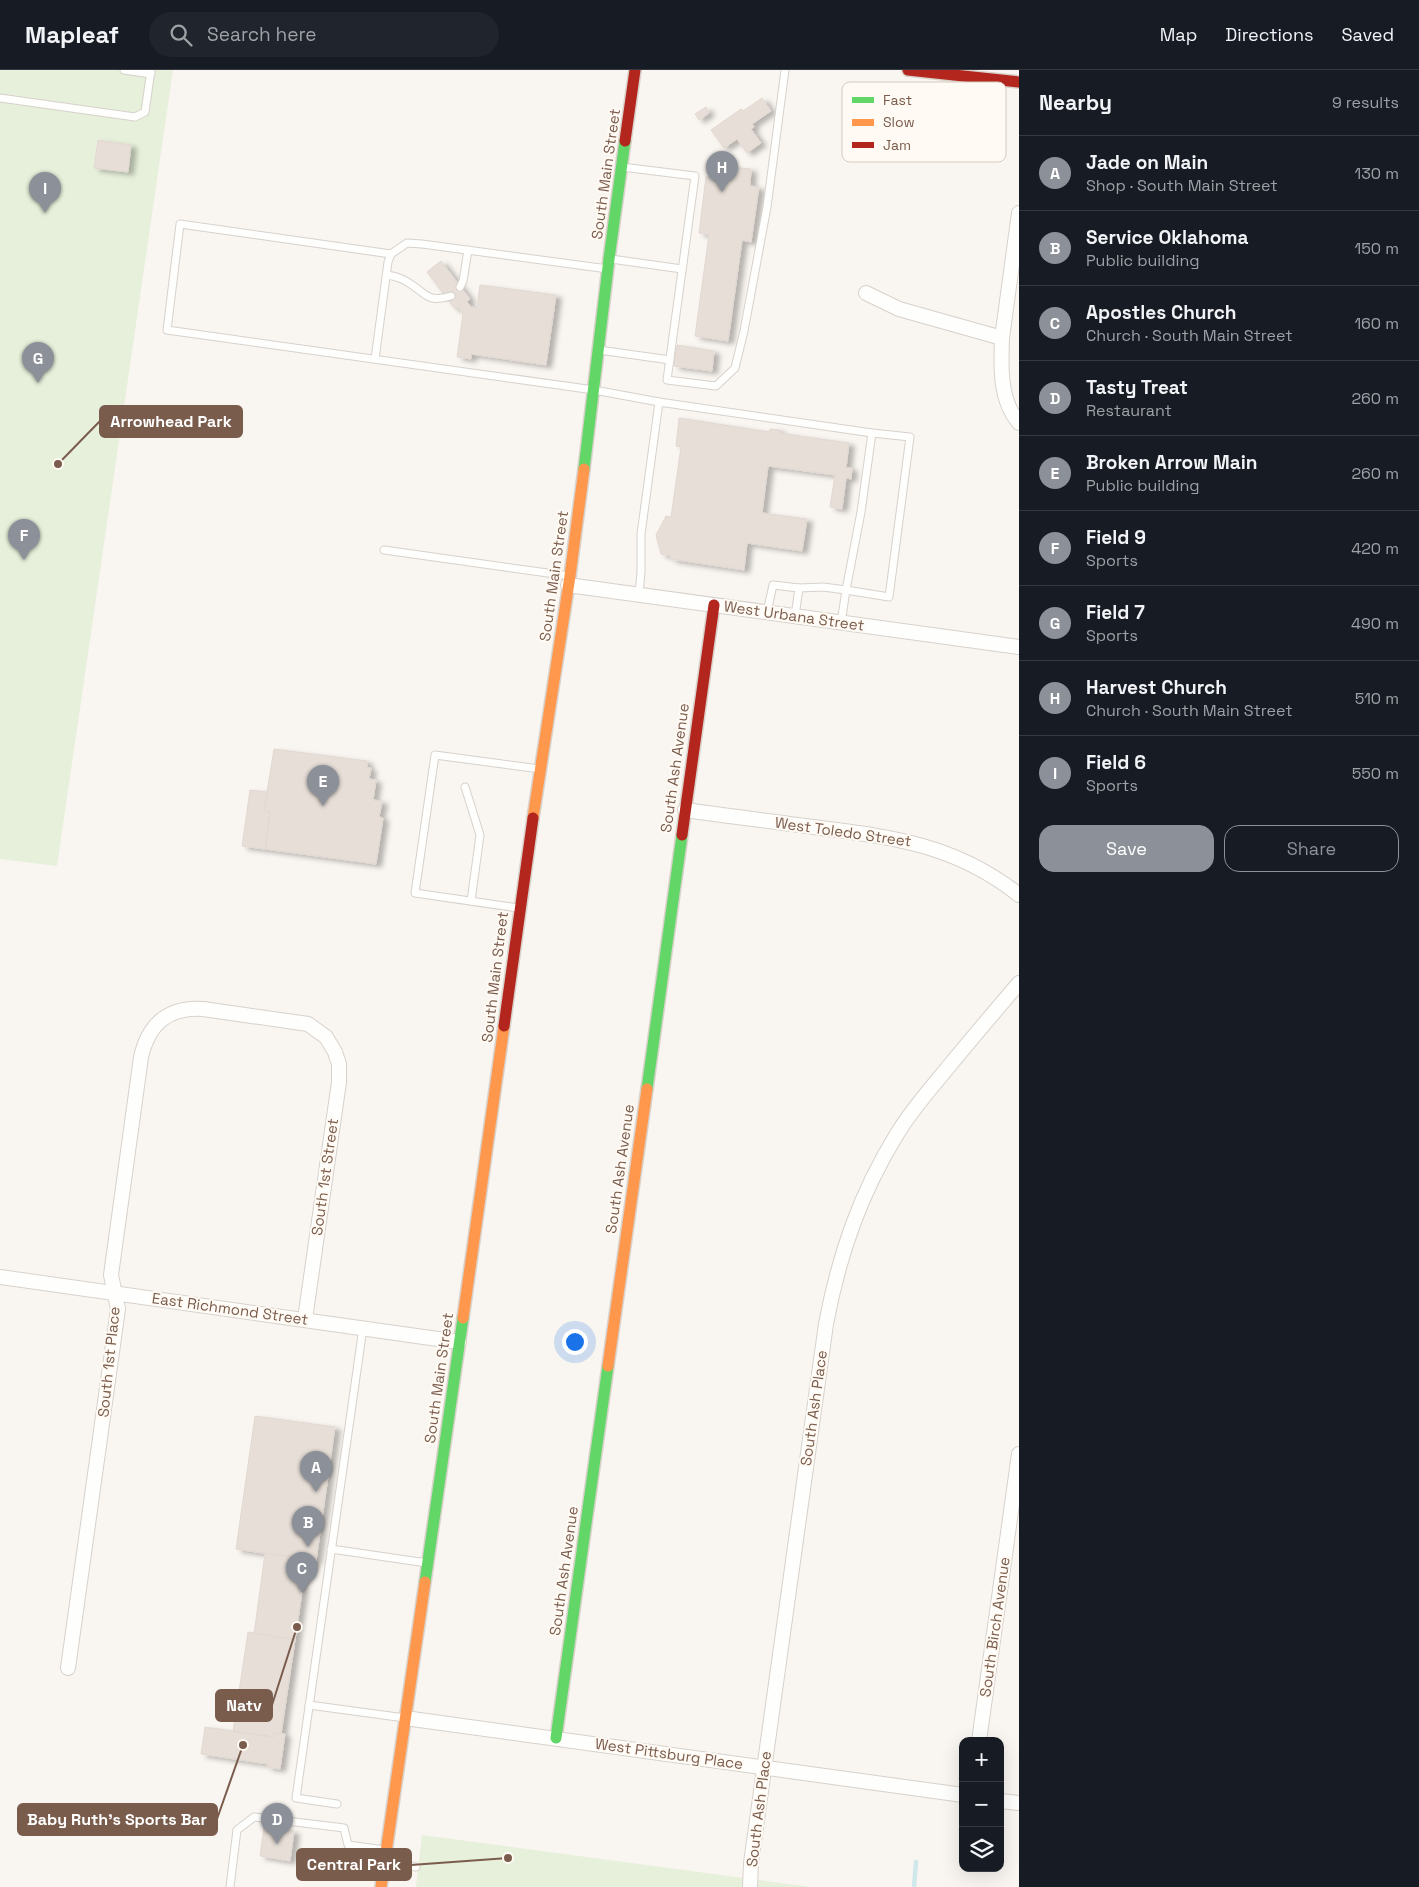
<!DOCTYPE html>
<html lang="en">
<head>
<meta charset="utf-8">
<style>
  :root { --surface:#171b24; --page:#20242c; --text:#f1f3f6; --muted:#9ea1a6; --line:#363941; --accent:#8c9099 }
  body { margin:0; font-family:"Space Grotesk",sans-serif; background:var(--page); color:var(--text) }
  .controls { position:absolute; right:15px; bottom:15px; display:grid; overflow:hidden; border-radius:10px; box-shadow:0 5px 20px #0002 }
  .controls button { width:45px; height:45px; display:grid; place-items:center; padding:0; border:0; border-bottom:1px solid var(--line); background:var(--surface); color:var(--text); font:25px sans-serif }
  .you { position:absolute; left:574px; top:1271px; width:18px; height:18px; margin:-12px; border:4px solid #fff; border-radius:50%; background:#1a73e8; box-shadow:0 0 0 8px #1a73e833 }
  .badge { display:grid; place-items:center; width:32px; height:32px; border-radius:50%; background:var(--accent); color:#fff; font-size:16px; font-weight:700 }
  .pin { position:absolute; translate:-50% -41px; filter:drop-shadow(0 1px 2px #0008) }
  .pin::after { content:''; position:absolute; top:26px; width:18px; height:15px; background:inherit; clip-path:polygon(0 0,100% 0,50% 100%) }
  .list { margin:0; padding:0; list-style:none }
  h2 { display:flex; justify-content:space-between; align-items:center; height:65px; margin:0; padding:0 20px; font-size:21px }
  h2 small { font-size:16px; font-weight:400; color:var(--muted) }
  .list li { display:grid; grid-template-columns:32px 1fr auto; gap:15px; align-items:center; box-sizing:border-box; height:75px; padding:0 20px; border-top:1px solid var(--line) }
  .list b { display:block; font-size:19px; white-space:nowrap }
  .list p { margin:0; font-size:16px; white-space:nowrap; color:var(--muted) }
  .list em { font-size:16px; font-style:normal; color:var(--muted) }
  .actions { display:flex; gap:10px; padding:15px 20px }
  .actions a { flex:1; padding:11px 0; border:1px solid var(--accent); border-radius:15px; text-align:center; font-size:18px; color:var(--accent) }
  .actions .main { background:var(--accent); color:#fff }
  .icon { flex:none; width:28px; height:28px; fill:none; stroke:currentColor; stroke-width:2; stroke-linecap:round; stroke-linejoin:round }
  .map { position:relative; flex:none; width:1019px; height:1817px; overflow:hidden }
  header { display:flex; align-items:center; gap:30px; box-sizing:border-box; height:70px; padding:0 25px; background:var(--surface); border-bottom:1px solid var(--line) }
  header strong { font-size:24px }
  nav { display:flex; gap:28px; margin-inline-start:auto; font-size:18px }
  .search { width:350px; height:45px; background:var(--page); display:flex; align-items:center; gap:12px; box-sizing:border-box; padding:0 18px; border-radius:28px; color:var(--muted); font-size:19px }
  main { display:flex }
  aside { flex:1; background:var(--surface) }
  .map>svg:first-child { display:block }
  .green { fill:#e7f0db }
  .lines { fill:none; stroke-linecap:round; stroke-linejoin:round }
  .stream { stroke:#d0e8ea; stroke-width:4.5 }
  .building { fill:#e6ded7; stroke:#e2d8d2; filter:url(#shadow) }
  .lane-casing { stroke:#d7d1cb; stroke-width:9 }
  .street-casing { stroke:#d7d1cb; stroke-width:16 }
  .fast-casing { stroke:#d9d2cb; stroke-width:14 }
  .slow-casing { stroke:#d9d2cb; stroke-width:14 }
  .jam-casing { stroke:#d9d2cb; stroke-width:14 }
  .lane { stroke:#fefefd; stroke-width:7 }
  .street { stroke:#fefefd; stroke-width:14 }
  .fast { stroke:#63d668; stroke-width:11 }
  .slow { stroke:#ff974d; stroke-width:11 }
  .jam { stroke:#b3261e; stroke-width:11 }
  .labels { text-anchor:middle; stroke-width:4; stroke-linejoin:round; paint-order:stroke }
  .street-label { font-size:15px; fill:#7a5c4d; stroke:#fffaf3 }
  .key { fill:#fffaf3; stroke:#d7cbc1; stroke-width:1 }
  .key-label { font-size:14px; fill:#7a5c4d }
  .leader { fill:none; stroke:#7a5c4d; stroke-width:2 }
  .callout-dot { fill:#7a5c4d; stroke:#fffaf3; stroke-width:2 }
  .callout { fill:#7a5c4d; stroke:#7a5c4d; stroke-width:2 }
  .callout-label { font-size:16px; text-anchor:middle; font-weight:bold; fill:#fff }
</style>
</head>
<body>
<header>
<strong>Mapleaf</strong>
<div class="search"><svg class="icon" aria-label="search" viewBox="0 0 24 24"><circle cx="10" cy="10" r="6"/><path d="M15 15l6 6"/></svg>Search here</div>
<nav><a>Map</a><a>Directions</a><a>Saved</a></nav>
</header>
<main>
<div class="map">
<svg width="1019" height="1817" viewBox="0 0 1019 1817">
  <defs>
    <filter id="shadow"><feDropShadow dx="5.5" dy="3" stdDeviation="2.5" flood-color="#0004"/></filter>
  </defs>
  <rect width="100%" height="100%" fill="#f9f5f0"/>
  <g class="green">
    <path d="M0 0H173L57 796 0 789Z"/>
    <path d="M422 1765 810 1817H416Z"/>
  </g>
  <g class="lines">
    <path class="stream" d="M914 1817 916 1792"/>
  </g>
  <g class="building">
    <path d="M762 28 771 41 752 54 754 57 751 59 761 73 747 83 737 69 724 78 711 60 741 39 743 41Z"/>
    <path d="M706 37 709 43 699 50 695 44Z"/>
    <path d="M98 70 131 75 128 102 94 98Z"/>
    <path d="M719 96 751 99 750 116 759 117 751 172 742 170 728 271 695 266 709 165 699 163 706 107H717Z"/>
    <path d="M441 191 470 229 467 232 471 237 477 238 480 215 556 225 546 295 471 284V289L457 287 463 244 458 237 455 239 427 202Z"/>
    <path d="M677 275 714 281 712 301 674 296Z"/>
    <path d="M679 348 769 362 770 359 780 360 779 363 849 373 846 398H852L851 409 846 408 842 439 830 437 835 405 768 396 762 443 807 449 802 481 747 473 744 500 671 489V486L661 484 656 465 666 446 671 447 681 377 676 376Z"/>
    <path d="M274 679 367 691V698H371L369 709 376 710 373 730 382 731 379 747 383 748 376 794 265 779 270 742 264 740Z"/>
    <path d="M250 720 267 722 264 740 270 742 265 779 242 776Z"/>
    <path d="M255 1346 335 1357 316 1491 236 1479Z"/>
    <path d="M265 1483 313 1490V1495L306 1494 295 1570 254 1564Z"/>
    <path d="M248 1562 295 1570 281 1664 274 1663 273 1667 233 1661Z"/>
    <path d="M205 1657 273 1667 274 1663 285 1664 280 1699 267 1697 268 1694 201 1684Z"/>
    <path d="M264 1757 294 1761 290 1791 260 1786Z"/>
  </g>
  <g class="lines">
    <defs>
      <g id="lane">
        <path d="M124 0 151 4"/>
        <path d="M0 28 135 47 145 42 151 0"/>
        <path d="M622 97 695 106 667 310 716 316 735 298 744 261 767 137 785 0"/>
        <path d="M611 189 682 199"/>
        <path d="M608 199 422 174 407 173 391 184 180 154 167 260 594 320 659 332"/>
        <path d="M387 205C394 206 402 208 409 213 427 224 426 233 451 226"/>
        <path d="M460 217 463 211 468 180"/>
        <path d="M599 280 670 290"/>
        <path d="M375 289 388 192 391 184"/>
        <path d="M384 480 569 506"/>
        <path d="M799 518 823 517 846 520 861 442 872 363 910 367 889 527 846 520 841 553"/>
        <path d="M639 524 641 502V464L659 332 872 363"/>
        <path d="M767 542 773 515 799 518 795 546"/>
        <path d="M465 717 480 765 471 831"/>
        <path d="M518 838 415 823 435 685 540 699"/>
        <path d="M331 1479 427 1493"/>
        <path d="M309 1635 405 1648"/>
        <path d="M337 1734 296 1728 363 1258"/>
        <path d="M386 1794 416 1797"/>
        <path d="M230 1817 237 1760 254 1747 344 1758 348 1775 385 1780"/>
      </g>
      <g id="street">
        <path d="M1019 143 1002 268C1001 296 999 330 1019 353"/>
        <path d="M866 223 899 239 1002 268"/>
        <path d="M568 515 1019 577"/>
        <path d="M685 740C727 746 770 751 813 757 891 767 955 774 1019 825"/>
        <path d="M0 1207 459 1272"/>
        <path d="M68 1598 118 1239 111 1205 141 987C149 953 168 937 203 939L308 954 326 967 335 982 339 994V1012L305 1249"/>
        <path d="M405 1648 963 1725"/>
        <path d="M979 1671 1019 1384"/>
        <path d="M1000 1731 1019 1733"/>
        <path d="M750 1817 751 1793 826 1254C839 1185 860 1124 897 1064 912 1039 932 1017 950 995 973 967 996 940 1019 913"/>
      </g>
      <g id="fast">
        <path d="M584 399 609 189 625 71"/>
        <path d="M647 1019 682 765"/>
        <path d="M425 1512 463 1248"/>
        <path d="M556 1668 608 1296"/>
      </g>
      <g id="slow">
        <path d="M533 748 570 506 584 399"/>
        <path d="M463 1248 504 956"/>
        <path d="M608 1296 647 1019"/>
        <path d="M381 1817 425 1512"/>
      </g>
      <g id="jam">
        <path d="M908 0 1019 12"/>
        <path d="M625 71 635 0"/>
        <path d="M682 765 714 535"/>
        <path d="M504 956 533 748"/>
      </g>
    </defs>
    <use href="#lane" class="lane-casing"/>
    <use href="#street" class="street-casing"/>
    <use href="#fast" class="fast-casing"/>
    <use href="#slow" class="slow-casing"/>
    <use href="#jam" class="jam-casing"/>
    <use href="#lane" class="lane"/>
    <use href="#street" class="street"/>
    <use href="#fast" class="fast"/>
    <use href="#slow" class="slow"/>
    <use href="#jam" class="jam"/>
  </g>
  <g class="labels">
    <g class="street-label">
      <text transform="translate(606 104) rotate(-82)" y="5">South Main Street</text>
      <text transform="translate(554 506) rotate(-82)" y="5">South Main Street</text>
      <text transform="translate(794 546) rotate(8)" y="5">West Urbana Street</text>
      <text transform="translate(675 698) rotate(-82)" y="5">South Ash Avenue</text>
      <text transform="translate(843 762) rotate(8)" y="5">West Toledo Street</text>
      <text transform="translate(495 907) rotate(-83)" y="5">South Main Street</text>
      <text transform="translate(620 1099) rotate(-82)" y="5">South Ash Avenue</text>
      <text transform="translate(325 1107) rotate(-82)" y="5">South 1st Street</text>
      <text transform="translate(230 1239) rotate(8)" y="5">East Richmond Street</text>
      <text transform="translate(109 1292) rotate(-84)" y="5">South 1st Place</text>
      <text transform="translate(439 1308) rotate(-82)" y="5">South Main Street</text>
      <text transform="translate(814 1338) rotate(-82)" y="5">South Ash Place</text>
      <text transform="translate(564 1501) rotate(-82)" y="5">South Ash Avenue</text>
      <text transform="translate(995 1557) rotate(-82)" y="5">South Birch Avenue</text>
      <text transform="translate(669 1684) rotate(8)" y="5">West Pittsburg Place</text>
      <text transform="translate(759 1739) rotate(-83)" y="5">South Ash Place</text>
    </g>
  </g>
  <rect x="842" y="12" width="164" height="80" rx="8" class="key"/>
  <rect x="852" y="27" width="22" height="6" fill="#63d668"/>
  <rect x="852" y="49" width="22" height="7" fill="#ff974d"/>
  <rect x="852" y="72" width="22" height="6" fill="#b3261e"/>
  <g class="key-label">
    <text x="883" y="35">Fast</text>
    <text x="883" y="57">Slow</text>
    <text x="883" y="80">Jam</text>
  </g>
  <path class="leader" d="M58 394L100 351M297 1557L272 1635M243 1675L217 1749M508 1788L411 1795"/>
  <g class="callout-dot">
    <circle cx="58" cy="394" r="5"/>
    <circle cx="297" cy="1557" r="5"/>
    <circle cx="243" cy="1675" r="5"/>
    <circle cx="508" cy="1788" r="5"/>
  </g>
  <g class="callout">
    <rect x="100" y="336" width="142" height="31" rx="5"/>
    <rect x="216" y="1620" width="56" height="31" rx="5"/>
    <rect x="18" y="1734" width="199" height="31" rx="5"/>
    <rect x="297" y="1779" width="114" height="31" rx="5"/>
  </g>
  <g class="callout-label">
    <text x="171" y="357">Arrowhead Park</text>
    <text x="244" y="1641">Natv</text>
    <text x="117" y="1755">Baby Ruth's Sports Bar</text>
    <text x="354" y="1800">Central Park</text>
  </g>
</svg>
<div class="controls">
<button>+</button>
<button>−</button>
<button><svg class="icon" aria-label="layers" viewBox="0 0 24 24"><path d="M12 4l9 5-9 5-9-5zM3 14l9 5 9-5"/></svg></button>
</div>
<div class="you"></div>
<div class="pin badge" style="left:316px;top:1422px">A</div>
<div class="pin badge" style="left:308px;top:1477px">B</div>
<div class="pin badge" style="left:302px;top:1523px">C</div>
<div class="pin badge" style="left:277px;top:1774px">D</div>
<div class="pin badge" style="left:323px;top:736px">E</div>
<div class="pin badge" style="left:24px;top:490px">F</div>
<div class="pin badge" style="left:38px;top:313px">G</div>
<div class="pin badge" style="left:722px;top:122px">H</div>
<div class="pin badge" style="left:45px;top:143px">I</div>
</div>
<aside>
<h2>Nearby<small>9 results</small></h2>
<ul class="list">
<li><span class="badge">A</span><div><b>Jade on Main</b><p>Shop · South Main Street</p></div><em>130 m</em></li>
<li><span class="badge">B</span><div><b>Service Oklahoma</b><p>Public building</p></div><em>150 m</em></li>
<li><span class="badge">C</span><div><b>Apostles Church</b><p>Church · South Main Street</p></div><em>160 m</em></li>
<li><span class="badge">D</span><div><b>Tasty Treat</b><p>Restaurant</p></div><em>260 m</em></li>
<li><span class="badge">E</span><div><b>Broken Arrow Main</b><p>Public building</p></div><em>260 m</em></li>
<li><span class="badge">F</span><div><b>Field 9</b><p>Sports</p></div><em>420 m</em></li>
<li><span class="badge">G</span><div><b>Field 7</b><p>Sports</p></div><em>490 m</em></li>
<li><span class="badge">H</span><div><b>Harvest Church</b><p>Church · South Main Street</p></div><em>510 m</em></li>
<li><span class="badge">I</span><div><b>Field 6</b><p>Sports</p></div><em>550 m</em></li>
</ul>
<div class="actions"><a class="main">Save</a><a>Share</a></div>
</aside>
</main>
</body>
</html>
